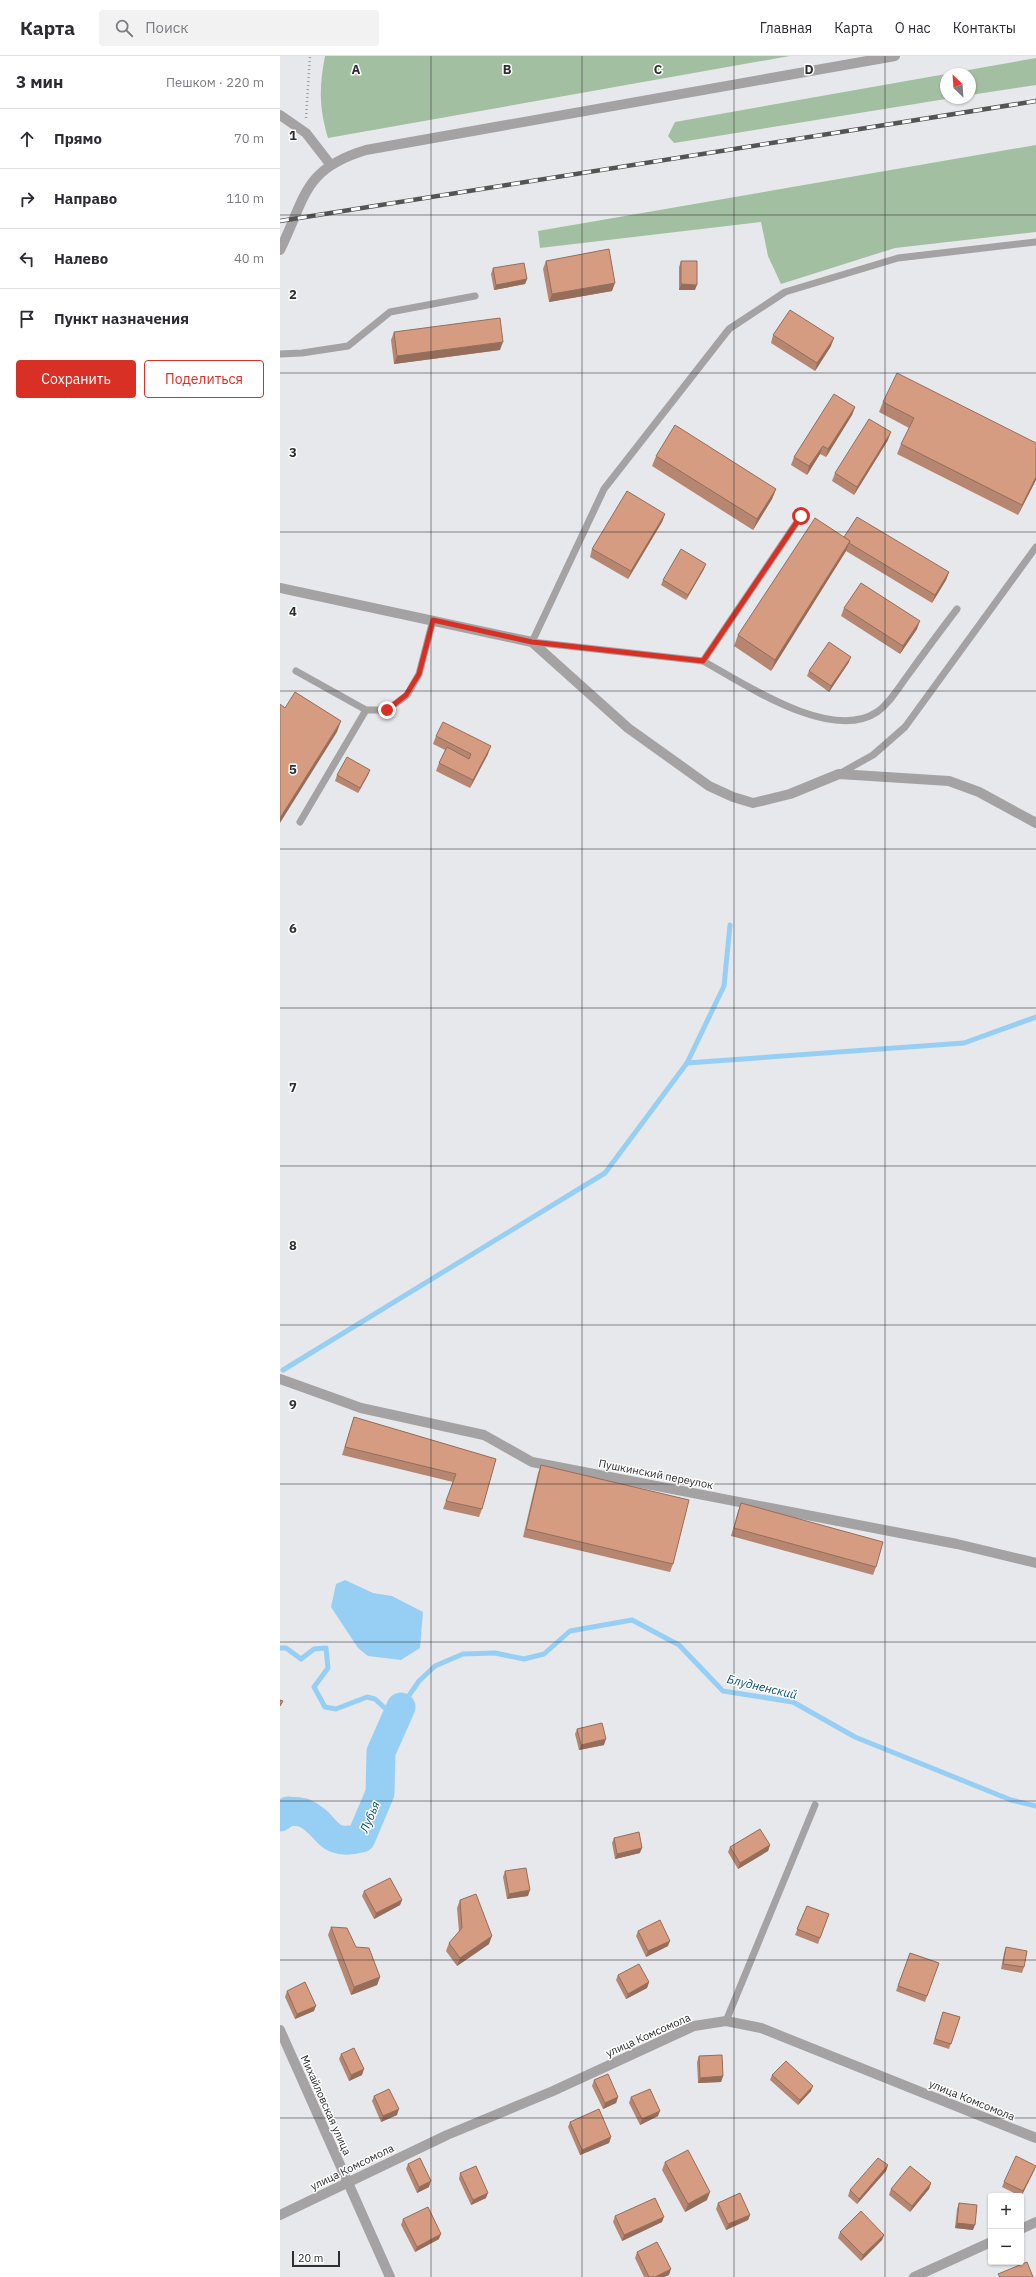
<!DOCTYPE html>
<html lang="ru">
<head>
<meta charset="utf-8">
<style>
  :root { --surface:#fff; --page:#f2f2f3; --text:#2b2b33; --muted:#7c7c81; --line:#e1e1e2; --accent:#d93025 }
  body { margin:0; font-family:"IBM Plex Sans",sans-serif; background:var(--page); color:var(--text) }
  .controls { position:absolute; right:12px; bottom:12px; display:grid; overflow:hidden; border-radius:4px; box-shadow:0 1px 3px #0004 }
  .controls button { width:36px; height:36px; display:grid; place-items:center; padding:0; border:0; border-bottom:1px solid var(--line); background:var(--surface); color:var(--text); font:20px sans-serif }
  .compass { position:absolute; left:660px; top:12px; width:36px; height:36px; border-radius:50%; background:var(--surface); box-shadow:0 1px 3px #0004; rotate:335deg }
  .scale { position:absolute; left:12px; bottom:10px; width:48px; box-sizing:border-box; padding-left:4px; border:2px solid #2e2e2f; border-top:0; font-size:11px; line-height:14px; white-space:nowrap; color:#2e2e2f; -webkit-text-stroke:3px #fff; paint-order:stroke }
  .stop { position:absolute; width:12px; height:12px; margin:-9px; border:3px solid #d93025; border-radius:50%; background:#fff }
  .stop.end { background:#d93025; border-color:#fff; box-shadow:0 1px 4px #0008 }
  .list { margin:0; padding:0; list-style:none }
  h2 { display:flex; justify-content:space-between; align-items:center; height:52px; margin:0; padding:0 16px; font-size:17px }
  h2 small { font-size:13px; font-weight:400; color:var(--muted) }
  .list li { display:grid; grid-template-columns:26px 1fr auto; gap:12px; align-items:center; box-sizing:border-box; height:60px; padding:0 16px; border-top:1px solid var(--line) }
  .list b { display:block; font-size:15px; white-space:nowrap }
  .list em { font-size:13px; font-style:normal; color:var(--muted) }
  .actions { display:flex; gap:8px; padding:12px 16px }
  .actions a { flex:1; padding:9px 0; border:1px solid var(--accent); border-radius:4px; text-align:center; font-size:14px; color:var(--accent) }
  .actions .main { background:var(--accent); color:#fff }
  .icon { flex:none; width:22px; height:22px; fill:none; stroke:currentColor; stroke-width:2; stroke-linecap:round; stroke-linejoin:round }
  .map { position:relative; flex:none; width:756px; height:2221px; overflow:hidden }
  header { display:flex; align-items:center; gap:24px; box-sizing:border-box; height:56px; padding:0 20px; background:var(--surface); border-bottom:1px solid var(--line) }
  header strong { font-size:19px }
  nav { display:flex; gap:22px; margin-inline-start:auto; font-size:14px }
  .search { width:280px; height:36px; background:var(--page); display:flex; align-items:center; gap:10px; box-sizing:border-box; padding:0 14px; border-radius:4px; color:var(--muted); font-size:15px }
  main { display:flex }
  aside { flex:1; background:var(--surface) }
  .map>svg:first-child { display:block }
  .green { fill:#a3bfa1 }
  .water { fill:#97cff4 }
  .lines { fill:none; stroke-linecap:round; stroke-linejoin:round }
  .stream { stroke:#97cff4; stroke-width:5 }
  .river { stroke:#97cff4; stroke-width:29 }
  .path { stroke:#9c9c9e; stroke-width:2.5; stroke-dasharray:1 3; stroke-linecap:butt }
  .service { stroke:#a4a2a2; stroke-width:7 }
  .minor { stroke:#a4a2a2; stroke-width:10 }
  .tertiary { stroke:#a4a2a2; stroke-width:10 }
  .rail-casing { stroke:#545455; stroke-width:4.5 }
  .rail { stroke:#fff; stroke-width:3; stroke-dasharray:9; stroke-linecap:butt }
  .wall { fill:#b78670 }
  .shaded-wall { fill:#956d5b }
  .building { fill:#d59c82; stroke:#956d5b }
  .route { stroke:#d93025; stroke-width:5 }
  .grid { fill:none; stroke:#2e2e2f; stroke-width:1; stroke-opacity:0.55 }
  .labels { text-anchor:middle; stroke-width:3; stroke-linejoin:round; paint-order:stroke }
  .street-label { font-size:11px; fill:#2e2e2f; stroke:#fff }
  .water-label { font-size:12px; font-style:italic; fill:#024d6f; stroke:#fff }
  .grid-label { font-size:13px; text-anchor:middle; font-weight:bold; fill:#2e2e2f; stroke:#fff; stroke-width:3; stroke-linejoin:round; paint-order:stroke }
</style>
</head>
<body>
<header>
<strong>Карта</strong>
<div class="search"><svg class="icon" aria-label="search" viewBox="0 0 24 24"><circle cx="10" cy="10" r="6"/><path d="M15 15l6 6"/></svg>Поиск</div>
<nav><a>Главная</a><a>Карта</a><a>О нас</a><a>Контакты</a></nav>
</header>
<main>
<aside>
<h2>3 мин<small>Пешком · 220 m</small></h2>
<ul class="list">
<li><svg class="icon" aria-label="ahead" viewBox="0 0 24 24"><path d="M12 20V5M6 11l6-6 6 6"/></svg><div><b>Прямо</b></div><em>70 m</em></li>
<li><svg class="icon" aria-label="right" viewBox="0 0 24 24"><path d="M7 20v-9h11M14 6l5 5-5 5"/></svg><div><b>Направо</b></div><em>110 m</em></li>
<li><svg class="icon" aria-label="left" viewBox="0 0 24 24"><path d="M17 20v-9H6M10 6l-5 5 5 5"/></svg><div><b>Налево</b></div><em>40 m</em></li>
<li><svg class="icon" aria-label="arrive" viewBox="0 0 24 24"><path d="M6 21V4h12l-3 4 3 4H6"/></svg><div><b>Пункт назначения</b></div></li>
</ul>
<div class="actions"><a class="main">Сохранить</a><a>Поделиться</a></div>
</aside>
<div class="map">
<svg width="756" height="2221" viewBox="0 0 756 2221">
  <rect width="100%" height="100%" fill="#e7e8eb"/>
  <g class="green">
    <path d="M45 0H510L48 82C39 52 39 31 45 0Z"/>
    <path d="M756 2V29L690 39V18H666V42H672L394 87 388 80 395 66Z"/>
    <path d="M756 89V176L615 192 501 228 488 200 481 166 260 192 258 175Z"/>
  </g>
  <path class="water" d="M65 1524 93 1537 112 1540 143 1556 140 1592 121 1604 88 1600 78 1592 51 1551 56 1528Z"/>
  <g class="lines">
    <g class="stream">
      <path d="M407 1007 444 930 450 869"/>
      <path d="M3 1314 325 1117 407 1007 684 987 756 961"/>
      <path d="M0 1592H6L21 1603 34 1593 46 1592 48 1612 34 1631 45 1651 56 1653 87 1641 95 1643 107 1654 121 1651 139 1625 155 1610 183 1598 215 1597 244 1603 264 1598 290 1575 352 1564 399 1589 443 1635 513 1646 575 1681 731 1744 756 1750"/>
    </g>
    <path class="river" d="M0 1761 8 1755C13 1756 20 1755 24 1757 49 1767 44 1792 81 1782L100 1737 101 1696 121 1651"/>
    <path class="path" d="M26 62 30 0"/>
    <g class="service">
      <path d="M0 298 22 297 68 290 110 256 195 240"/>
      <path d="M521 460 423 605 252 586 324 433 449 273 505 236 618 202 756 186"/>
      <path d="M423 605C463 627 551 687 597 656 610 647 619 631 628 619 644 597 660 575 677 553"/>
      <path d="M16 615 86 654H107L127 639 139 618 153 564"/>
      <path d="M559 718 593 699 625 671 756 491"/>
      <path d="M20 766 86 654"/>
      <path d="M446 1965 535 1749"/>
    </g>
    <g class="minor">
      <path d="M0 59 26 77 50 108"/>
      <path d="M0 532 252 586 348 672 429 730 453 741 473 747 510 738 559 718 669 725 699 736 756 767"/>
      <path d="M0 1323 81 1352 204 1379 252 1406 677 1488 756 1507"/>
      <path d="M0 1974 110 2221"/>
      <path d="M0 2159 167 2079 273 2035 414 1970 446 1965 481 1972 756 2082"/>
      <path d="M741 2173 756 2166"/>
      <path d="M634 2221 711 2186"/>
    </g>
    <path class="tertiary" d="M0 194C26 141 23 113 86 94L615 0"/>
    <defs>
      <path id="rail" d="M0 165 756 45"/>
    </defs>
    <use href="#rail" class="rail-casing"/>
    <use href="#rail" class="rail"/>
  </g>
  <g class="wall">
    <path d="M266 205 332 235 269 246 263 213Z"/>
    <path d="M401 205 415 234H399V211Z"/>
    <path d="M213 212 247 223 245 228 214 234 211 218Z"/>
    <path d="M114 276 220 294 114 308 111 284Z"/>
    <path d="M493 279 551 290 535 315 491 287Z"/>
    <path d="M603 346 756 387V424L738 459 617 398 621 388 629 372 599 356Z"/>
    <path d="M575 351 572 359 546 401 540 398 527 419 511 409 514 401Z"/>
    <path d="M608 384 574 439 552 425 555 417Z"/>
    <path d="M376 400 496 433 492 443 473 474 372 410Z"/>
    <path d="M385 458 382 466 348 523 310 501 312 493Z"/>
    <path d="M564 481 669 516 666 524 652 547 566 495 491 615 454 590 458 579Z"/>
    <path d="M424 513 406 544 381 529 383 524Z"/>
    <path d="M564 552 637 573 620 598 561 560Z"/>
    <path d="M569 606 549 636 527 620 529 615Z"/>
    <path d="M156 680 208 698 190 732 156 715 159 707 165 694 153 688Z"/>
    <path d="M90 714 88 719 78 737 55 725 57 719Z"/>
    <path d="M74 1361 216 1403 202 1453 199 1461 163 1453 173 1426 62 1399Z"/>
    <path d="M261 1409 393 1508 390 1516 243 1481 258 1417Z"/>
    <path d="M461 1447 596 1511 593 1519 451 1480 458 1455Z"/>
    <path d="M297 1673 324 1689 299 1694 295 1678Z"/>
    <path d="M334 1782 360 1797 335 1803 332 1787Z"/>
    <path d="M490 1789 488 1795 458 1813 448 1796 450 1791Z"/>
    <path d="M225 1815 248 1840 227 1843 223 1821Z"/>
    <path d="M84 1835 122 1844 120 1849 94 1863 82 1840Z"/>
    <path d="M180 1844 209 1888 177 1910 166 1895 169 1887 179 1876 177 1852Z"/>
    <path d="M527 1850 549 1858 538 1888 515 1879Z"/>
    <path d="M51 1871 76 1891 100 1921 97 1929 71 1939 48 1879Z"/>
    <path d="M358 1875 388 1890 366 1901 356 1880Z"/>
    <path d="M726 1891 744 1911 742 1917 721 1913 724 1897Z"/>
    <path d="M630 1897 659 1907 645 1946 616 1935Z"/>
    <path d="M338 1919 369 1926 367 1932 346 1943 336 1924Z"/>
    <path d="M7 1935 34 1955 15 1963 5 1941Z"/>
    <path d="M663 1956 680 1961 669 1993 653 1988Z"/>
    <path d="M61 1998 82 2019 69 2025 59 2003Z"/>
    <path d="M419 2000 443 2020 441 2026 418 2027 417 2006Z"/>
    <path d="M492 2019 531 2035 518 2049 490 2024Z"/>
    <path d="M314 2024 338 2041 336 2047 323 2053 312 2030Z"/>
    <path d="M94 2040 117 2059 101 2066 92 2045Z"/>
    <path d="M351 2041 378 2060 360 2069 349 2047Z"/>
    <path d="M290 2066 331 2081 329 2087 300 2099 288 2071Z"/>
    <path d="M385 2106 427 2144 405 2156 382 2114Z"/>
    <path d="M128 2108 149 2131 137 2137 126 2113Z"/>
    <path d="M608 2109 606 2115 577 2148 568 2140 570 2134Z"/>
    <path d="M756 2110 741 2141V2140H740L722 2131 724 2126Z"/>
    <path d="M180 2117 206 2142 191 2149 179 2123Z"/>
    <path d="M651 2127 649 2133 630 2156 609 2139 611 2133Z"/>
    <path d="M438 2147 470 2159 468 2164 446 2174 436 2153Z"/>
    <path d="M679 2147 693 2174 675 2172 677 2153Z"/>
    <path d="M335 2160 382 2166 342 2185 333 2166Z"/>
    <path d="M123 2163 159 2183 135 2196 121 2169Z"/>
    <path d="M560 2176 604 2179 602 2184 581 2205 558 2182Z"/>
    <path d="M357 2196 389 2219 384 2221H364L355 2202Z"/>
  </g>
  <g class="shaded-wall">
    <path d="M247 223 245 228 214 234 216 229Z"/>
    <path d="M335 227 332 235 269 246 272 238Z"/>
    <path d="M401 228 417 229 415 234H399Z"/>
    <path d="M554 282 551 290 535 315 537 307Z"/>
    <path d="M223 286 220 294 114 308 117 300Z"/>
    <path d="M575 351 572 359 546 401 548 393Z"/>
    <path d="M611 376 608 384 574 439 577 431Z"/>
    <path d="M543 390 540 398 527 419 529 410Z"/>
    <path d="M756 421V424L738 459 742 449Z"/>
    <path d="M496 433 492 443 473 474 477 463Z"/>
    <path d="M385 458 382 466 348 523 351 515Z"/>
    <path d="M570 485 566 495 491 615 495 604Z"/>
    <path d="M426 508 424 513 406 544 408 539Z"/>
    <path d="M669 516 666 524 652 547 655 539Z"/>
    <path d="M640 565 637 573 620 598 623 590Z"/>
    <path d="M571 601 569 606 549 636 551 630Z"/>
    <path d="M61 665 57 676 0 767V762Z"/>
    <path d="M211 690 208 698 190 732 193 724Z"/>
    <path d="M90 714 88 719 78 737 80 732Z"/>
    <path d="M326 1683 324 1689 299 1694 301 1689Z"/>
    <path d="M490 1789 488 1795 458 1813 460 1807Z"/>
    <path d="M362 1792 360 1797 335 1803 337 1798Z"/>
    <path d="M250 1834 248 1840 227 1843 229 1838Z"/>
    <path d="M122 1844 120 1849 94 1863 96 1857Z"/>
    <path d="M212 1880 209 1888 177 1910 180 1902Z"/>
    <path d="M390 1885 388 1890 366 1901 368 1895Z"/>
    <path d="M100 1921 97 1929 71 1939 74 1931Z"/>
    <path d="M369 1926 367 1932 346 1943 348 1938Z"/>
    <path d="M36 1950 34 1955 15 1963 17 1958Z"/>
    <path d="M84 2013 82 2019 69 2025 71 2019Z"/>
    <path d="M443 2020 441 2026 418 2027 420 2022Z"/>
    <path d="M533 2030 531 2035 518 2049 520 2044Z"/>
    <path d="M338 2041 336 2047 323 2053 325 2047Z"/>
    <path d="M119 2053 117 2059 101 2066 103 2060Z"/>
    <path d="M380 2055 378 2060 360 2069 362 2063Z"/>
    <path d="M331 2081 329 2087 300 2099 302 2094Z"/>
    <path d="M608 2109 606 2115 577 2148 579 2143Z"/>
    <path d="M756 2110 754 2115 741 2141 743 2135Z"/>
    <path d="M151 2125 149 2131 137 2137 139 2131Z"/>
    <path d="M651 2127 649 2133 630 2156 632 2150Z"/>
    <path d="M430 2136 427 2144 405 2156 408 2148Z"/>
    <path d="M208 2137 206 2142 191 2149 193 2144Z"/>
    <path d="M470 2159 468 2164 446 2174 448 2168Z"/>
    <path d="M384 2161 382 2166 342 2185 344 2179Z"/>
    <path d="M677 2167 695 2169 693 2174 675 2172Z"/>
    <path d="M161 2178 159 2183 135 2196 137 2191Z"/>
    <path d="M604 2179 602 2184 581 2205 583 2199Z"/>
    <path d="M391 2213 389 2219 384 2221H375Z"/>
  </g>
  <g class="building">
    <path d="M329 193 335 227 272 238 266 205Z"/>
    <path d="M401 205H417V229L401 228Z"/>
    <path d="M244 207 247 223 216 229 213 212Z"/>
    <path d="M510 254 554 282 537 307 493 279Z"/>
    <path d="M220 262 223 286 117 300 114 276Z"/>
    <path d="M617 317 756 387V421L742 449 621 388 634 362 603 346Z"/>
    <path d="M554 338 575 351 548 393 543 390 529 410 514 401Z"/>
    <path d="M589 363 611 376 577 431 555 417Z"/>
    <path d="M395 369 496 433 477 463 376 400Z"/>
    <path d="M347 435 385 458 351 515 312 493Z"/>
    <path d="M577 461 669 516 655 539 569 487 570 485 564 481Z"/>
    <path d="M535 462 570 485 495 604 458 579Z"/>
    <path d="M401 493 426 508 408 539 383 524Z"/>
    <path d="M581 527 640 565 623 590 564 552Z"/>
    <path d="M549 586 571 601 551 630 529 615Z"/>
    <path d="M15 636 61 665 0 762V648L5 652Z"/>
    <path d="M163 666 211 690 193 724 159 707 167 691 189 703 191 698 156 680Z"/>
    <path d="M67 701 90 714 80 732 57 719Z"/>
    <path d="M74 1361 216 1403 202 1453 166 1445 176 1418 65 1391Z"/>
    <path d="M261 1409 409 1444 393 1508 246 1473Z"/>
    <path d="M461 1447 603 1486 596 1511 454 1472Z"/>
    <path d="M0 1644 3 1645 0 1650Z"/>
    <path d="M322 1667 326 1683 301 1689 297 1673Z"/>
    <path d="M480 1773 490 1789 460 1807 450 1791Z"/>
    <path d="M359 1776 362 1792 337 1798 334 1782Z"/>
    <path d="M246 1812 250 1834 229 1838 225 1815Z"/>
    <path d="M110 1822 122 1844 96 1857 84 1835Z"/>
    <path d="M196 1838 212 1880 180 1902 169 1887 182 1872 180 1844Z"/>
    <path d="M527 1850 549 1858 540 1882 517 1873Z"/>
    <path d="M380 1864 390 1885 368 1895 358 1875Z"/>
    <path d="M51 1871 67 1872 76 1891 89 1892 100 1921 74 1931Z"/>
    <path d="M726 1891 747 1895 744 1911 723 1908Z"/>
    <path d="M630 1897 659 1907 647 1940 618 1930Z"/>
    <path d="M359 1908 369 1926 348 1938 338 1919Z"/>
    <path d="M25 1926 36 1950 17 1958 7 1935Z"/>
    <path d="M663 1956 680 1961 671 1988 655 1983Z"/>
    <path d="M74 1992 84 2013 71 2019 61 1998Z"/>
    <path d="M442 1999 443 2020 420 2022 419 2000Z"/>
    <path d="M506 2005 533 2030 520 2044 492 2019Z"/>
    <path d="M328 2018 338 2041 325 2047 314 2024Z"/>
    <path d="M109 2033 119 2053 103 2060 94 2040Z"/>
    <path d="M370 2033 380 2055 362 2063 351 2041Z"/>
    <path d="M319 2053 331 2081 302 2094 290 2066Z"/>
    <path d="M408 2094 430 2136 408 2148 385 2106Z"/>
    <path d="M736 2100 756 2110 743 2135 724 2126Z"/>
    <path d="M140 2102 151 2125 139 2131 128 2108Z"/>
    <path d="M598 2102 608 2109 579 2143 570 2134Z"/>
    <path d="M196 2110 208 2137 193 2144 180 2117Z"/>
    <path d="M630 2110 651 2127 632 2150 611 2133Z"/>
    <path d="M460 2137 470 2159 448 2168 438 2147Z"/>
    <path d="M375 2142 384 2161 344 2179 335 2160Z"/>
    <path d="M679 2147 697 2149 695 2169 677 2167Z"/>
    <path d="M148 2151 161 2178 137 2191 123 2163Z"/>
    <path d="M581 2155 604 2179 583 2199 560 2176Z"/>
    <path d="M377 2186 391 2213 375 2221H369L357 2196Z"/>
    <path d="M747 2206 753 2221H720L718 2218Z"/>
  </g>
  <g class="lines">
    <path class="route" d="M107 654 126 639 139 618 153 564 252 586 423 605 521 460"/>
  </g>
  <path class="grid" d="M151 0V2221M302 0V2221M454 0V2221M605 0V2221M0 159H756M0 317H756M0 476H756M0 635H756M0 793H756M0 952H756M0 1110H756M0 1269H756M0 1428H756M0 1586H756M0 1745H756M0 1904H756M0 2062H756"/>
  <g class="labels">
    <g class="street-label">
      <text transform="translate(376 1418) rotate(11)" y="4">Пушкинский переулок</text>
      <text transform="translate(368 1979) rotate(-24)" y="4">улица Комсомола</text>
      <text transform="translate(692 2044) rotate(22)" y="4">улица Комсомола</text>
      <text transform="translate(46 2049) rotate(66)" y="4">Михайловская улица</text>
      <text transform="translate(72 2111) rotate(-26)" y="4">улица Комсомола</text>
    </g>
    <g class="water-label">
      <text transform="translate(482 1631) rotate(13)" y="4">Блудненский</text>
      <text transform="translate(90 1761) rotate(-67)" y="4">Лубья</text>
    </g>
  </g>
  <g class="grid-label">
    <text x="76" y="18">A</text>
    <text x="227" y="18">B</text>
    <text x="378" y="18">C</text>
    <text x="529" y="18">D</text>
    <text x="13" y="84">1</text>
    <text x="13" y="243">2</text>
    <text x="13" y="401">3</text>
    <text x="13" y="560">4</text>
    <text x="13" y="718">5</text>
    <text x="13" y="877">6</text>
    <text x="13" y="1036">7</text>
    <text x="13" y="1194">8</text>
    <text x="13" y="1353">9</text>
  </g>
</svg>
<div class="controls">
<button>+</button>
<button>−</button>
</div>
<svg class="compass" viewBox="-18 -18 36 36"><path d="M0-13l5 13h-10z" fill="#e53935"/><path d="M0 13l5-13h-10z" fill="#7c7c81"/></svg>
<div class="scale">20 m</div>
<div class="stop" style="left:521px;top:460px"></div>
<div class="stop end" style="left:107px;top:654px"></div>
</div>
</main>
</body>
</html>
